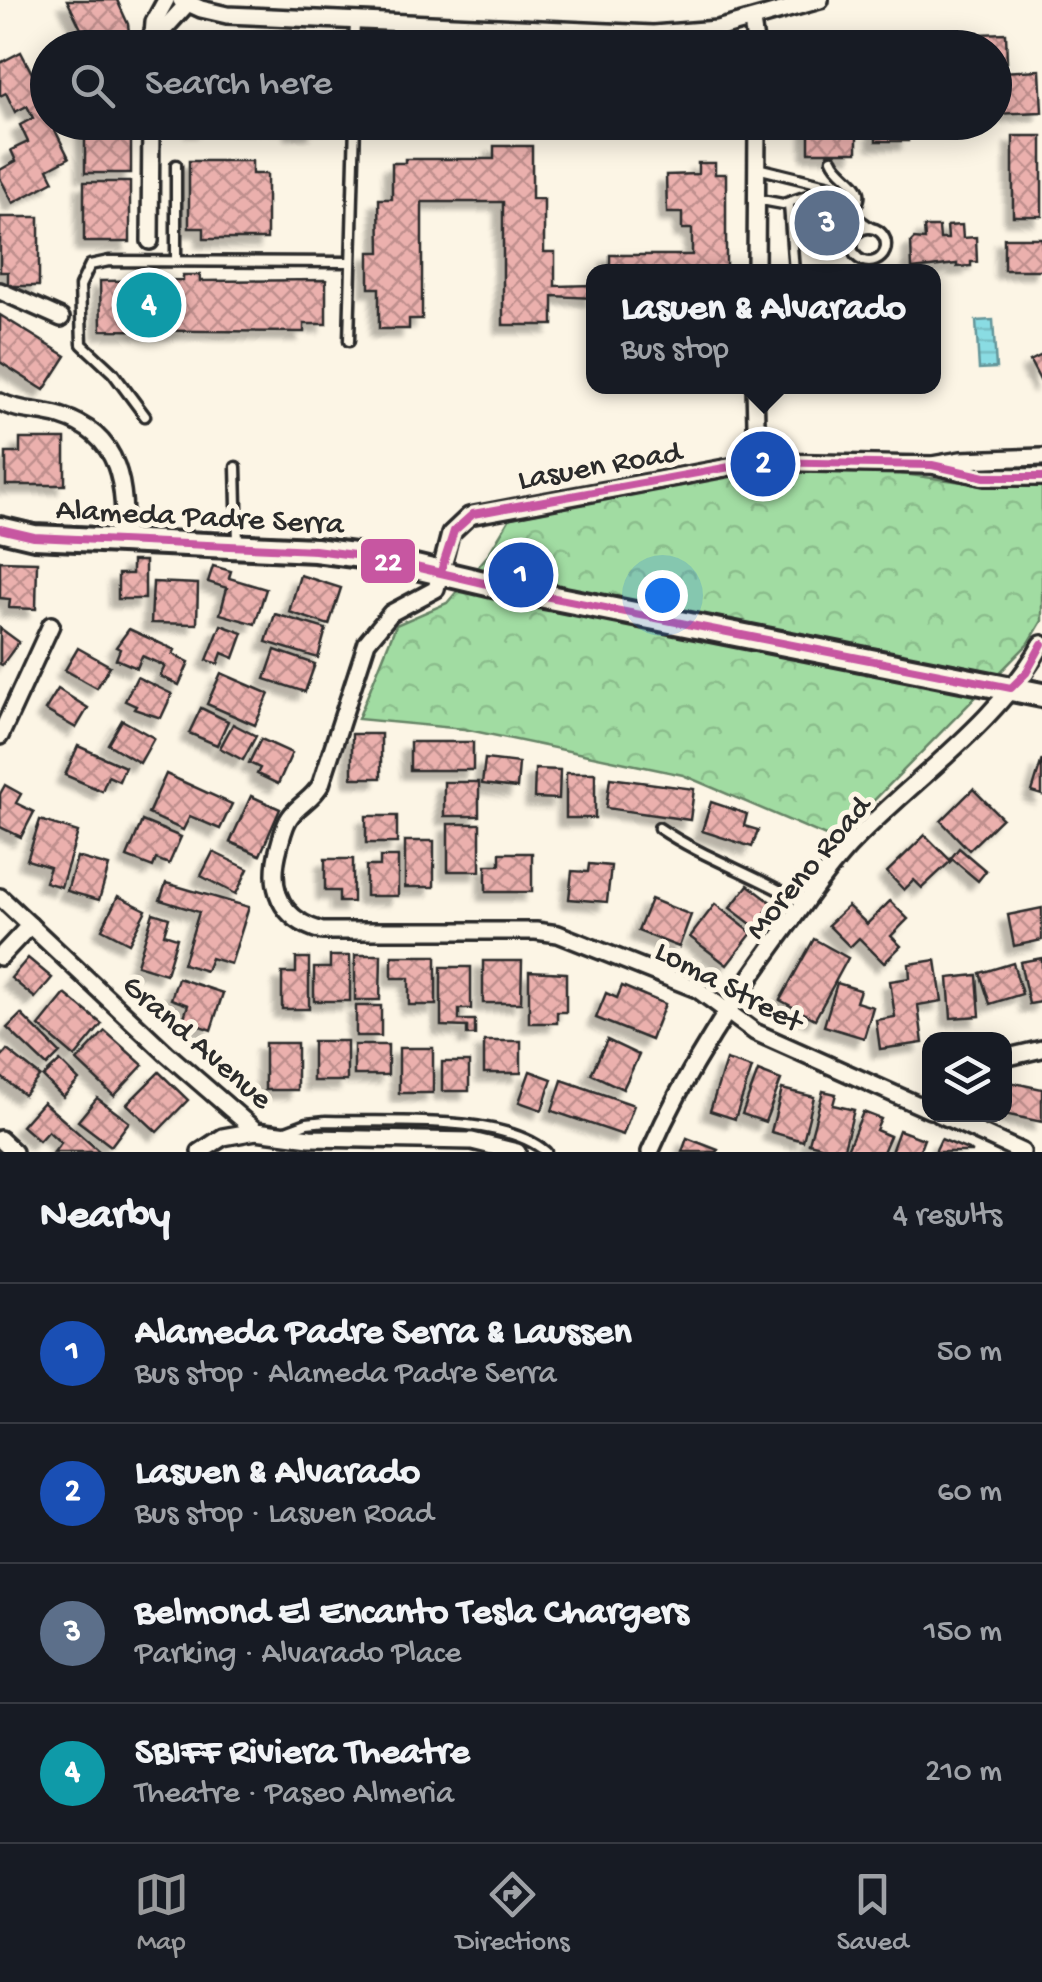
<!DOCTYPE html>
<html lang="en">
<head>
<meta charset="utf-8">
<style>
  :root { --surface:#171b24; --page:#20242c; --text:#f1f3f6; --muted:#9ea1a6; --line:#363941; --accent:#98999b }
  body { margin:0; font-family:"Gochi Hand",sans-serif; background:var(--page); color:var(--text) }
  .controls { position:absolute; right:30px; bottom:30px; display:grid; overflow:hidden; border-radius:20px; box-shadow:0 5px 25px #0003 }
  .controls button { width:90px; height:90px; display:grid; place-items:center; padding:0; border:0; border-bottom:2px solid var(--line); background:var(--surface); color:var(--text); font:50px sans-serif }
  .you { position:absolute; left:662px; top:595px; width:35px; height:35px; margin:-25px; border:8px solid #fff; border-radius:50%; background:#1a73e8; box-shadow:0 0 0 15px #1a73e833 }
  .badge { display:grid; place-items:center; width:65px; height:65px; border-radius:50%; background:var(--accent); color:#fff; font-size:32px; font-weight:700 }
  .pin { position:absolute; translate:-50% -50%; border:5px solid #fff; box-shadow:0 2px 10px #0006 }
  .popup { position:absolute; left:586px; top:264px; width:355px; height:130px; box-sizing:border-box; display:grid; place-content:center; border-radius:20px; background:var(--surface); filter:drop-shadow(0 2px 8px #0005); font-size:32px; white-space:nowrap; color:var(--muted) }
  .popup b { font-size:38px; color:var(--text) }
  .popup::after { content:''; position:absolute; left:50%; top:100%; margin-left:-20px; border:20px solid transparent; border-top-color:var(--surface) }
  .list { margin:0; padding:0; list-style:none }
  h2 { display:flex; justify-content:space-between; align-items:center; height:130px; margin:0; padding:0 40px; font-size:42px }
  h2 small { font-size:32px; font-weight:400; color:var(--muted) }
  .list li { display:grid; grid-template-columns:65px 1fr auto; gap:30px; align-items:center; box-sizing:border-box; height:140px; padding:0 40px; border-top:2px solid var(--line) }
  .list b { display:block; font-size:38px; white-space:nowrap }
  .list p { margin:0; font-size:32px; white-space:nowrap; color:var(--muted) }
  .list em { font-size:32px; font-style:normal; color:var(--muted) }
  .icon { flex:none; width:55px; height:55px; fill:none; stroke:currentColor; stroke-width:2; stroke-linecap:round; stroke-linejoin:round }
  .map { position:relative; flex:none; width:1042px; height:1152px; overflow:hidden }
  .search { position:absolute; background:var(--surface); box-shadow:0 5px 25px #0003; left:30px; right:30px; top:30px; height:110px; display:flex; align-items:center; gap:25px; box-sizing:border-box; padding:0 35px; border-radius:55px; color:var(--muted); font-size:38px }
  .sheet { height:690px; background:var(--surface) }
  nav { display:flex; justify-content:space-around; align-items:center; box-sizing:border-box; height:140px; border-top:2px solid var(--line); background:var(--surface); font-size:28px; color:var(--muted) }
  nav a { display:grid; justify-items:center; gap:5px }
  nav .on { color:var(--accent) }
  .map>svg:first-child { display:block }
  .park { fill:url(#park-crowns); stroke:#668466; stroke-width:2.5 }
  .water { fill:url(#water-rules); stroke:#649599; stroke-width:2.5 }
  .building { fill:url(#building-cross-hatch); stroke:#2b2b2b; stroke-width:2.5; filter:url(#shadow) }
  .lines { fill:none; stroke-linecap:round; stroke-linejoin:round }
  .lane-casing { stroke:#2b2b2b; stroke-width:15 }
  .street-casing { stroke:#2b2b2b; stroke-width:22 }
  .secondary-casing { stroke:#2b2b2b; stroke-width:30 }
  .lane { stroke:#fcf5e5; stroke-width:8 }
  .street { stroke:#fcf5e5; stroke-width:15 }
  .secondary { stroke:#fcf5e5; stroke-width:22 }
  .bus-1-casing { stroke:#fcf5e5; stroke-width:15 }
  .bus-1 { stroke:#c756a1; stroke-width:8 }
  .labels { text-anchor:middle; stroke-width:10; stroke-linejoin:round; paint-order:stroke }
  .street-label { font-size:32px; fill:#2b2b2b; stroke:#fcf5e5 }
  .line-badge { stroke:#fcf5e5; stroke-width:4 }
  .badge-label { font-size:28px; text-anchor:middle; font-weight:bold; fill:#fff }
</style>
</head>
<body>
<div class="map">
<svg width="1042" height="1152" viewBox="0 0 1042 1152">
  <defs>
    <pattern id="park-crowns" width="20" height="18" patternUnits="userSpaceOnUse" patternTransform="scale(2.5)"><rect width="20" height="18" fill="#a1dca2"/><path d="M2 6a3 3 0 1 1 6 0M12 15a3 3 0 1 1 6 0" fill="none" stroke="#8bbd8c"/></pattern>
    <pattern id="water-rules" width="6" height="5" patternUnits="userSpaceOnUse" patternTransform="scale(2.5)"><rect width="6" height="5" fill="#8adce3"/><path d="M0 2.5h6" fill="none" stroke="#77bdc3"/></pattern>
    <pattern id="building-cross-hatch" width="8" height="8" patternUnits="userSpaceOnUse" patternTransform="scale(2.5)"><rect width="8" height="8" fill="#ebb0ad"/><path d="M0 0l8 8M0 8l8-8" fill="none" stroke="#bf8f8d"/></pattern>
    <filter id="shadow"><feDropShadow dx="-8" dy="8" stdDeviation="2.5" flood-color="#0004"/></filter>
  </defs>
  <rect width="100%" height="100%" fill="#fcf5e5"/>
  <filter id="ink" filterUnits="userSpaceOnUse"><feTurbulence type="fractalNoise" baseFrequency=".01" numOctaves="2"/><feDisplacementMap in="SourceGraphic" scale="20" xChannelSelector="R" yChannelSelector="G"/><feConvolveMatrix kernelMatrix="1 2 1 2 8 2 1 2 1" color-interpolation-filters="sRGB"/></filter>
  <g filter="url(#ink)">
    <path class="park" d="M764 469 880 471 985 485 1042 486V621L1029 643 835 840 683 775 464 729 358 719 396 625 447 603 488 555 510 518Z"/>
    <path class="water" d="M993 320 996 368 979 369 976 321Z"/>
    <g class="building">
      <path d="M67 0H117L128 24 131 48H85V37Z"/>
      <path d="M1006 33 1007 62 994 63V48H894L893 37Z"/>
      <path d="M21 52 33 75 48 68V122H51L69 158 48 169 54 181 13 203 0 178V170L16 161 11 150 28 142 20 125 33 118 27 106 15 112 6 93 0 96V63Z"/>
      <path d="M1040 70 1042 112 994 114V84H1000V72Z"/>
      <rect x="85" y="122" width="46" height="51"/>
      <path d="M193 122H337V123L316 124V130L293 131V124H205V128H194Z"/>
      <rect x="876" y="122" width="32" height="19"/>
      <rect x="809" y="124" width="48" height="28"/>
      <rect x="1013" y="136" width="29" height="80"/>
      <path d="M494 146H532V199H544V252H555V286L593 285V298L553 296V325H503V202H422V319H409V329H379V288H369V252H380L379 199H392V163H405V159H494Z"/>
      <path d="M189 161H252V174H267V239H204V228H189Z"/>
      <path d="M698 163H715V174H726V272H610V255H692V229H682V213H667L666 175 698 174Z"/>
      <rect x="84" y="182" width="46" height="60"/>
      <path d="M0 217H39V286H8V272H0Z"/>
      <path d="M962 225 963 238 976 237 977 262H971V266L957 267V264L912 269 911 242 914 239 925 240 924 227H939L940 239H948L947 226Z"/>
      <rect x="1004" y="238" width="38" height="32"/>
      <path d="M183 275H200V281L326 280V324H304V332L101 330 100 281 183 280Z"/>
      <path d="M0 315 66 356 44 390 0 362Z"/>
      <path d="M1042 355V384L1030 361Z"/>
      <path d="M20 439H65V485H6V453H20Z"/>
      <path d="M0 561 37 562 36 609 9 608 10 599 0 598Z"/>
      <path d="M132 561H145V599H118V574H132Z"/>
      <path d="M501 561 517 564 515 574 499 571Z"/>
      <path d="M213 566 231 571 229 578 266 589 255 624 220 614 227 588 208 582Z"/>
      <path d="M300 575 341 588 329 625 289 612Z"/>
      <path d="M153 582 198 584 197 624 151 623Z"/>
      <path d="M275 614 326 629 318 658 266 642Z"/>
      <path d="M221 625 243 633 234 658 222 653 218 664 207 660Z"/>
      <path d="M0 628 19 642 2 665 0 664Z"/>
      <path d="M129 629 175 650 173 654 189 662 179 685 160 676 165 666 142 656 137 668 116 659 120 649 116 647Z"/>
      <path d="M78 648 110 666 97 688 65 670Z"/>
      <path d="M275 650 315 664 305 692 265 679Z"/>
      <path d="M221 673 269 694 255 725 207 704Z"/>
      <path d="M137 677 172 694 161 718 134 709 136 706 125 701Z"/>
      <path d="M58 689 88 708 76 728 45 710Z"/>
      <path d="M201 708 228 721 217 745 189 733Z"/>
      <path d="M122 720 154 738 140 763 108 744Z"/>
      <path d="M233 724 256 736 243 760 220 748Z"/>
      <rect x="352" y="734" width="29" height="44"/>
      <path d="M261 739 292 753 278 784 257 774 260 768 249 763Z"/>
      <rect x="410" y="742" width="63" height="28"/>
      <path d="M78 746 125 767 119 781 108 776 102 791 65 775Z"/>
      <path d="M485 759 519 763 517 788 482 784Z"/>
      <path d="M1042 759V795L1032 792Z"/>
      <path d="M535 769 560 770 559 799 534 798Z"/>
      <rect x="566" y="773" width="29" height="45"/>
      <path d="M166 774 232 804 220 829 190 816 183 830 148 814Z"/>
      <path d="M610 778 694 789 690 820 606 808Z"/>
      <rect x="444" y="782" width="35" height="34"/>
      <path d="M5 785 21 794 16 803 34 812 21 837 0 827V794Z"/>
      <path d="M973 789 1002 818 969 850 941 821Z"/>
      <path d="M251 796 280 809 260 855 230 842Z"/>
      <path d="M711 802 747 814 744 826 758 830 752 847 702 831Z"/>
      <rect x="366" y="816" width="31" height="27"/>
      <path d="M40 820 78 832 61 887 45 882 50 867 27 860Z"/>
      <path d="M142 821 181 837 169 864 156 859 153 867 127 857Z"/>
      <rect x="448" y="824" width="32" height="47"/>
      <path d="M925 835 951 861 922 888 914 880 904 890 887 872Z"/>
      <rect x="405" y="841" width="29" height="46"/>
      <path d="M959 848 986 871 978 881 951 858Z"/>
      <path d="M213 852 248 869 236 894 201 876Z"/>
      <path d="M500 853H532V892H486V865H500Z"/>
      <path d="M77 857 109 866 99 900 67 891Z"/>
      <path d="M380 857H398V896H366V866H380Z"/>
      <path d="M325 859H353V902H339V891H325Z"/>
      <path d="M589 864 611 866 607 902 569 899 572 871 588 872Z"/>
      <path d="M166 883 249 907 231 964 211 958 206 971 183 964 199 912 160 900Z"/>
      <path d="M748 885 772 903 755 927 730 908Z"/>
      <path d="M118 896 146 910 129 943 102 929Z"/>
      <path d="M651 899 691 915 679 947 638 931Z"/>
      <path d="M890 901 908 919 891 936 901 946 884 963 859 938 850 947 828 925 848 906 867 924Z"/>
      <path d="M715 904 752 933 727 965 690 937Z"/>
      <path d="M1042 908V940L1014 946 1008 915Z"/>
      <path d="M153 913 169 918 164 934 177 938 166 974 137 965Z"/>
      <path d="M814 939 848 958 815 1019 780 1000Z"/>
      <path d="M355 955H381L380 1000H355Z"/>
      <path d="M330 956H350V1001H314V968H330Z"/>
      <path d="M392 956H436V1005H409V978H392Z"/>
      <path d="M28 958 52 978 35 998 11 978Z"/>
      <path d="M296 958H309V1009H282V973H296Z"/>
      <path d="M1042 958V1002L1029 1004 1020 962Z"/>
      <path d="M936 960 942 1001 918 1005 923 1043 880 1049 876 1020 895 1017 890 981 910 978 909 964Z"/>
      <path d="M483 961H522L521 1003H483Z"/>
      <path d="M1013 963 1022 994 990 1004 980 973Z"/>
      <path d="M441 967H471V1009H459V1020H475V1035H467V1027L441 1026Z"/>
      <path d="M529 971 566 973V1012H557V1023H529Z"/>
      <path d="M977 975 980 1016 951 1018 948 978Z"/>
      <path d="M178 978 223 993 211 1030 183 1020 188 1005 171 999Z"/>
      <path d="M837 983 860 990 856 1002 873 1007 864 1038 824 1026Z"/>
      <path d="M622 986 665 1004 651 1040 596 1018 606 993 617 998Z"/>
      <path d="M65 994 102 1024 75 1057 39 1026Z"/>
      <rect x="356" y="1006" width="25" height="30"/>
      <path d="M21 1014 60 1053 47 1066 7 1028Z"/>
      <path d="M105 1031 143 1065 114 1096 77 1061Z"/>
      <path d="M607 1040 639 1055 623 1089 591 1074Z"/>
      <rect x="313" y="1041" width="34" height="40"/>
      <rect x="484" y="1041" width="37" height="32"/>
      <rect x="265" y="1043" width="32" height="47"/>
      <rect x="354" y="1045" width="34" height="30"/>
      <rect x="399" y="1048" width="34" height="45"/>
      <path d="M7 1050 40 1076 24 1095 0 1076V1059Z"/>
      <path d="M726 1060 752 1068 735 1119 710 1111Z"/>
      <path d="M60 1061 79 1080 63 1097 43 1077Z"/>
      <rect x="442" y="1062" width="27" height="29"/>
      <path d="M530 1071 552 1079 542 1110 519 1102Z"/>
      <path d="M758 1071 781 1080 765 1122 742 1114Z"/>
      <path d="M159 1072 188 1100 157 1132 127 1104Z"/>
      <path d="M562 1080 634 1105 623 1135 552 1111Z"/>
      <path d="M1005 1081 1042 1089V1122L1004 1114Z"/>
      <path d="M782 1089 814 1097 803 1141 771 1132Z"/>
      <path d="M823 1091 836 1094 833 1105 854 1110 843 1152 809 1143Z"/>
      <path d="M97 1098 129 1122 111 1146 78 1121Z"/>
      <path d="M43 1102 100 1152H54L61 1143 48 1131 39 1141 22 1126Z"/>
      <path d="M863 1112 881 1119 876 1130 890 1136 883 1152H846Z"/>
      <path d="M899 1130 924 1139 919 1152H891Z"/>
      <path d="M687 1138 718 1150 717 1152H682Z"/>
      <path d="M941 1139 973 1152H935Z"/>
    </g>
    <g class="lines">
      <defs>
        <g id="lane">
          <path d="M354 48 355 22"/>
          <path d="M832 159C840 180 878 186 848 215"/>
          <path d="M757 168 830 186 850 213 871 228"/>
          <path d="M756 199 783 204 810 195 823 197 842 212 853 242"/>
          <path d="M789 204 794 272"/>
          <circle cx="869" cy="245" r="17"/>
          <path d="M176 261V165"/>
          <path d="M349 341 355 122"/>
          <path d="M145 416 113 373 82 344 80 286 90 265 109 261 349 262"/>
          <path d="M236 467 238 543"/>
          <path d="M659 828C705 859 757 875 804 904"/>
          <path d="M283 1132 307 1123 326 1121C384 1123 502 1113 546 1152"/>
        </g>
        <g id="street">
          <path d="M181 0 201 9 227 15 653 34 717 29 820 0"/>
          <path d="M752 22 756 48"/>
          <path d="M152 34 166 27 187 4"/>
          <path d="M152 48 154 22 166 0"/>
          <path d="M150 241 151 122"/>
          <path d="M756 272 757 122"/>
          <path d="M0 291 61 318"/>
          <path d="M755 386 757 462"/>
          <path d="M0 402C20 412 39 410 60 416 123 435 125 487 124 542"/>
          <path d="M936 466 985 477H1042"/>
          <path d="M0 736 51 625"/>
          <path d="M0 897 166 1053 256 1131 310 1138 472 1141 517 1152"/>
          <path d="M0 957 30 925"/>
          <path d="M1004 1058 1042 1049"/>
          <path d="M930 1110 755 1032 697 989 558 934 536 931H322C279 919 268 887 279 847 282 837 284 825 290 817 299 804 313 799 321 784L367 642 391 613 436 589 450 534 469 516 757 462 932 465 961 460 1042 457"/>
          <path d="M939 1114 1022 1152"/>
          <path d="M0 1139 14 1152"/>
          <path d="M200 1152 223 1137 256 1131"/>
          <path d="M650 1152C686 1069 735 997 788 925 809 897 829 866 854 841 916 777 997 723 1042 644"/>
        </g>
        <path id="secondary" d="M0 529 34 537 315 550 377 558 509 589 1042 695"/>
      </defs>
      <use href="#lane" class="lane-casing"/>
      <use href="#street" class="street-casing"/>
      <use href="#secondary" class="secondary-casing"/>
      <use href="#lane" class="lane"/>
      <use href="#street" class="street"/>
      <use href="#secondary" class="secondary"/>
      <defs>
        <g id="bus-1">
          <path d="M0 529 34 537 315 550 377 558 509 589 1011 688 1026 673 1042 644"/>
          <path d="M441 571 454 531 473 514 757 462 932 465 985 477H1042"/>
        </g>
      </defs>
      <use href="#bus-1" class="bus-1-casing"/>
      <use href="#bus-1" class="bus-1"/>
    </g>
  </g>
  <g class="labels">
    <g class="street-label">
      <text transform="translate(599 463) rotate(-10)" y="11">Lasuen Road</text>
      <text transform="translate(200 514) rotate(3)" y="11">Alameda Padre Serra</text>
      <text transform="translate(806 866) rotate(-50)" y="11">Moreno Road</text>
      <text transform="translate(730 984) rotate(28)" y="11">Loma Street</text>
      <text transform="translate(199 1040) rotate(41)" y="11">Grand Avenue</text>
    </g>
  </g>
  <rect class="line-badge" x="359" y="537" width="58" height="48" rx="10" fill="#c756a1"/>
  <g class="badge-label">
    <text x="388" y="570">22</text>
  </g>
</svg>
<div class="controls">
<button><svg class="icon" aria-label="layers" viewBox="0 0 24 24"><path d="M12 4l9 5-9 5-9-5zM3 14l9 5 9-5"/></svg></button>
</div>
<div class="you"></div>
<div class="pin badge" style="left:521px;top:575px;background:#1a4fb4">1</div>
<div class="pin badge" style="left:763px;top:464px;background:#1a4fb4">2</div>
<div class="popup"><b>Lasuen &amp; Alvarado</b>Bus stop</div>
<div class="pin badge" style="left:827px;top:223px;background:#5c6f8a">3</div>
<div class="pin badge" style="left:149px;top:305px;background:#0f9aa8">4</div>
<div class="search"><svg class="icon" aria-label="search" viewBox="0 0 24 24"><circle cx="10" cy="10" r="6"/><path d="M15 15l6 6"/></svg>Search here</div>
</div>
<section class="sheet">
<h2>Nearby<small>4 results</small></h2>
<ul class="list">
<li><span class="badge" style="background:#1a4fb4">1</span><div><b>Alameda Padre Serra &amp; Laussen</b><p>Bus stop · Alameda Padre Serra</p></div><em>50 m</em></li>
<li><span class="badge" style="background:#1a4fb4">2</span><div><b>Lasuen &amp; Alvarado</b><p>Bus stop · Lasuen Road</p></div><em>60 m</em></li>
<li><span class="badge" style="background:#5c6f8a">3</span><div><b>Belmond El Encanto Tesla Chargers</b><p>Parking · Alvarado Place</p></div><em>150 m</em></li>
<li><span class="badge" style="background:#0f9aa8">4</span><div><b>SBIFF Riviera Theatre</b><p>Theatre · Paseo Almeria</p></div><em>210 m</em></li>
</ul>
</section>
<nav>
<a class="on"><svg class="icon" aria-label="map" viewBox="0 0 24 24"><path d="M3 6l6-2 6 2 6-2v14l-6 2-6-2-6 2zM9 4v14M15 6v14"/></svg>Map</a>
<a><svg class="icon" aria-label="directions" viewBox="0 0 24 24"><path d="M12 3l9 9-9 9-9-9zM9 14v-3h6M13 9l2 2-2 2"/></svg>Directions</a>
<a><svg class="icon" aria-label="saved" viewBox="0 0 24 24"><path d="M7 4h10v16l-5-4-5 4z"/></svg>Saved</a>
</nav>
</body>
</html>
